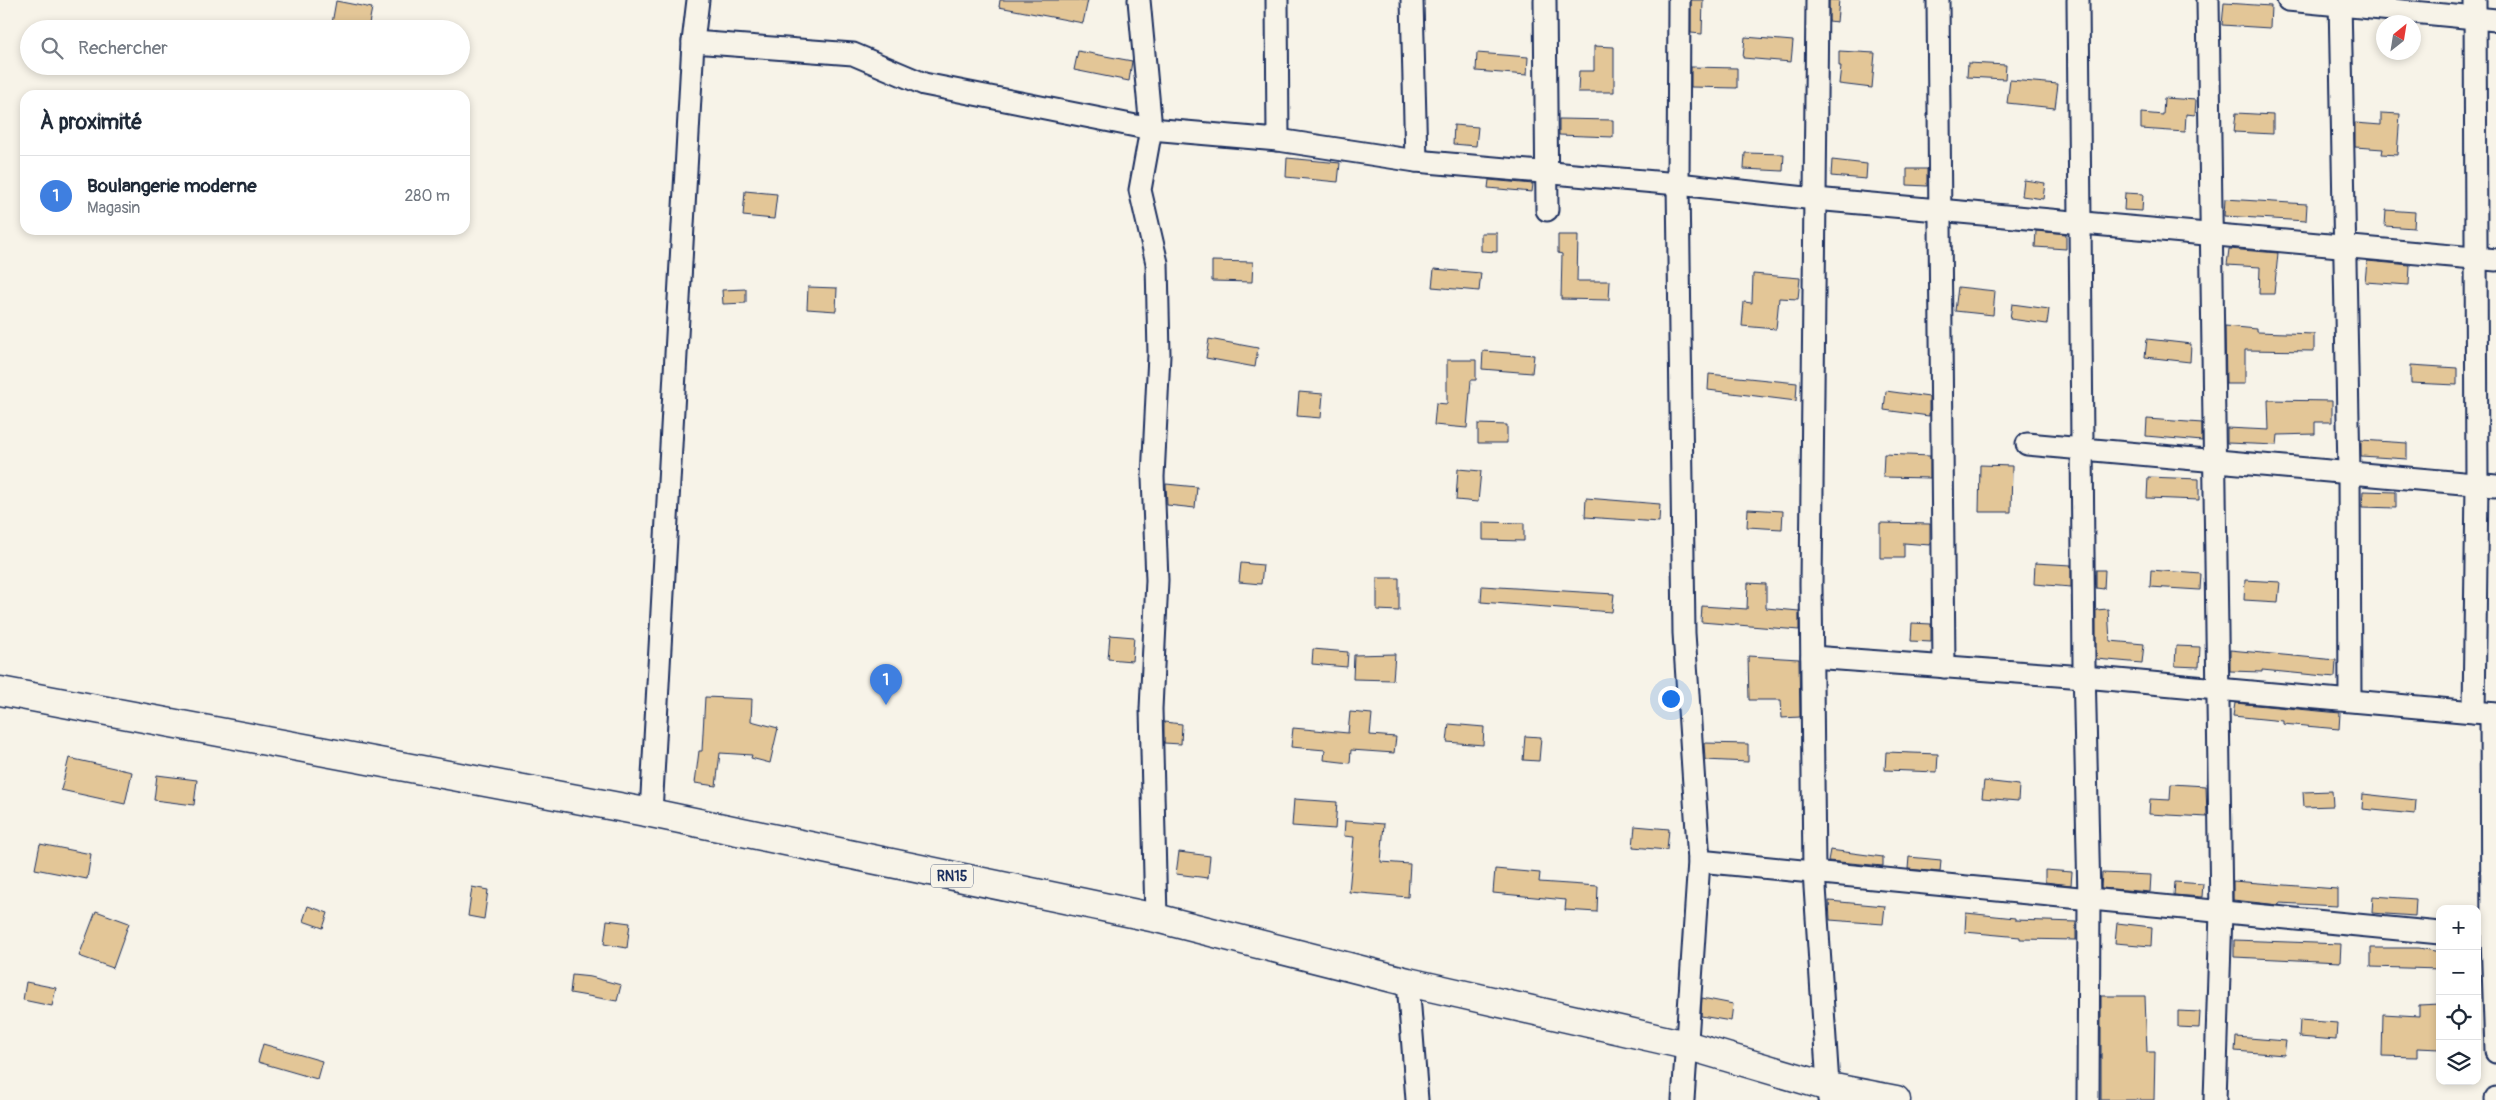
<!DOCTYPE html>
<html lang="fr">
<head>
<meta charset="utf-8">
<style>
  :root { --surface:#fff; --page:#f2f2f3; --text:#1f2937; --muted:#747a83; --line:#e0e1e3; --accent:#d93025 }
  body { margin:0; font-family:Pangolin,sans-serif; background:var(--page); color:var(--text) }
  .controls { position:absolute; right:15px; bottom:15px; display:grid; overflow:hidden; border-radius:10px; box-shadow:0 2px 8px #0003 }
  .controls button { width:45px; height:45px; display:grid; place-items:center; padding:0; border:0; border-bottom:1px solid var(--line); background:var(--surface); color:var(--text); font:25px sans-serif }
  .compass { position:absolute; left:2376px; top:15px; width:45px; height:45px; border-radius:50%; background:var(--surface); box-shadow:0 2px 8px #0003; rotate:30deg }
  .you { position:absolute; left:1670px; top:698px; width:18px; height:18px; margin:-12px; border:4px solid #fff; border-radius:50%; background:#1a73e8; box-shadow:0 0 0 8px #1a73e833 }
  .badge { display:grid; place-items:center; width:32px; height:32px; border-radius:50%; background:var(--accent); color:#fff; font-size:16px; font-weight:700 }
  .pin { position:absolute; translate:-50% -41px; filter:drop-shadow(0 1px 2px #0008) }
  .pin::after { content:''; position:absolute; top:26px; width:18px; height:15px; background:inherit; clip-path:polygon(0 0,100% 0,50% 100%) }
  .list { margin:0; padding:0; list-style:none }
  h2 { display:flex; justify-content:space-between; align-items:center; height:65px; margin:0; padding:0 20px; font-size:21px }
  h2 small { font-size:16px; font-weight:400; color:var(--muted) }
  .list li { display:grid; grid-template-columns:32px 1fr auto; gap:15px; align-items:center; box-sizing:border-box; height:80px; padding:0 20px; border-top:1px solid var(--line) }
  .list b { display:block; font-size:19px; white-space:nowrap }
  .list p { margin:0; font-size:16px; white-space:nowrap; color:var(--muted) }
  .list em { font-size:16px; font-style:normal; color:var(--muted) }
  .icon { flex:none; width:28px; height:28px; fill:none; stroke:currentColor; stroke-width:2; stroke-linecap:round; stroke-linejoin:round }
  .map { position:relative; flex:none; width:2496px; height:1100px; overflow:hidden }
  .search { position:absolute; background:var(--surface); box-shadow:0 2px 8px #0003; left:20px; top:20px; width:450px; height:55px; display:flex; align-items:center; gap:12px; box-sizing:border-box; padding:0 18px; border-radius:28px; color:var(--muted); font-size:19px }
  .panel { position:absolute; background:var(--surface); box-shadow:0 2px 8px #0003; left:20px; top:90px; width:450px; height:145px; border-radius:15px }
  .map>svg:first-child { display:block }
  .building { fill:#e3c697; stroke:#1b2f5e }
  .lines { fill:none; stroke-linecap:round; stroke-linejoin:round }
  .minor-casing { stroke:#1b2f5e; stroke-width:25 }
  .primary-casing { stroke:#1b2f5e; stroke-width:31 }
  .minor { stroke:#f7f3e8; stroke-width:21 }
  .primary { stroke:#f7f3e8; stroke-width:28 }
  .labels { text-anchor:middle; stroke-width:4; stroke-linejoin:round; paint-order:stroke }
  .shield { fill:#f7f3e8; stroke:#5d6a87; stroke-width:1 }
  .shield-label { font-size:14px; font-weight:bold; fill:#1b2f5e }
</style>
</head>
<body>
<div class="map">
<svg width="2496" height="1100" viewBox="0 0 2496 1100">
  <rect width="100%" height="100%" fill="#f7f3e8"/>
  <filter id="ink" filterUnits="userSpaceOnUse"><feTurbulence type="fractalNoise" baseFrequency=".02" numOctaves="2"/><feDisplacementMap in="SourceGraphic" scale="10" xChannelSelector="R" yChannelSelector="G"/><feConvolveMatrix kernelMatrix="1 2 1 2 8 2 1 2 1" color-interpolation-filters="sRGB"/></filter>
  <g filter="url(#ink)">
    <g class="building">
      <path d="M1000 0H1088L1083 23 999 7Z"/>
      <path d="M1691 0H1703L1702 34 1691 33Z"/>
      <path d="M1829 0H1839L1837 22 1829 21Z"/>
      <path d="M336 1 372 8 368 29H331Z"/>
      <path d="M2224 3 2271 6 2270 28 2222 25Z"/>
      <path d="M1745 37 1793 41 1791 62 1743 58Z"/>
      <path d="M1594 46 1614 47V92H1578L1579 71H1594Z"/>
      <path d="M1078 51 1132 61 1129 81 1074 70Z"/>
      <path d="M1839 51 1875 53 1872 88 1839 84 1841 66H1839Z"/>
      <path d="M1477 53 1528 57 1527 75 1476 71Z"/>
      <path d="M1968 63 2006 65 2005 79 1967 77Z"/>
      <path d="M1691 67 1737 68V88L1691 87Z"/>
      <path d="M2010 80 2058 84 2055 108 2007 103Z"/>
      <path d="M2164 98 2196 100 2195 115 2186 114 2185 132 2141 129V113L2163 115Z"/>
      <path d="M2236 113 2273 115V134L2234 132Z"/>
      <path d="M2381 113 2400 114 2397 155 2382 154 2383 149 2355 147V123L2381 125Z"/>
      <path d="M1559 119 1613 120V137L1559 135Z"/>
      <path d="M1454 125 1478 127 1476 146 1453 144Z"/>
      <path d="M1745 153 1784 154 1783 171 1744 169Z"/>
      <path d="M1287 158 1340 163 1338 182 1286 177Z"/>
      <path d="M1832 160 1867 164 1866 179 1831 176Z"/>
      <path d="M1907 169H1927V186L1907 185Z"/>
      <path d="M1489 180 1533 184 1532 192 1488 188Z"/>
      <path d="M2024 180 2045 183 2043 199 2022 196Z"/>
      <path d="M745 191 777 194 774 219 743 216Z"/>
      <path d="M2125 193 2143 194 2142 211 2124 210Z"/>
      <path d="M2225 199 2307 204 2306 221 2224 216Z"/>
      <path d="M2386 210 2415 212 2414 228 2385 226Z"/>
      <path d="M2036 231 2066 234V249L2035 247Z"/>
      <path d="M1481 233H1497V252L1481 251Z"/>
      <path d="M1558 235H1578L1577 281H1610L1609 300 1561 299 1562 254 1558 253Z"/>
      <path d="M2229 249 2278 253 2274 294H2259L2260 267 2227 265Z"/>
      <path d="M1212 261 1253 262 1252 282 1212 281Z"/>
      <path d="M2367 261 2410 265 2409 285 2365 282Z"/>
      <path d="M1434 269 1481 273 1479 291 1432 287Z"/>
      <path d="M1753 274 1800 278 1798 299 1779 298 1776 329 1742 326 1744 302 1752 303Z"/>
      <path d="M808 287 837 288 836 311 807 309Z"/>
      <path d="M1958 287 1995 291 1993 315 1955 311Z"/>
      <path d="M746 289V303L723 304 722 290Z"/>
      <path d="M2012 304 2049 309 2047 324 2010 319Z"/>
      <path d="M2225 326 2257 329V332L2314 334V351L2245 350V384H2226Z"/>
      <path d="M1209 339 1258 348 1255 367 1206 358Z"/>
      <path d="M2147 339 2191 344 2190 362 2145 357Z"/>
      <path d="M1483 351 1534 355 1532 373 1482 369Z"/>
      <path d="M1447 360H1476V380H1471L1467 428 1434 425 1436 403 1447 404Z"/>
      <path d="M2411 365 2457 368V385L2411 383Z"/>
      <path d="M1709 374 1797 383 1796 401 1708 390Z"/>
      <path d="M1886 391 1929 397V416L1884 410Z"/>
      <path d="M1299 392 1323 394 1321 418 1297 416Z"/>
      <path d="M2268 400 2332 401V422H2315V434L2278 435 2277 445 2227 443V428L2269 430Z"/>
      <path d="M2147 419 2202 423V441L2146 436Z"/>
      <path d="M1478 424 1507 425V443H1478Z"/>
      <path d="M2361 440 2407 443V459L2361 456Z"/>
      <path d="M1884 454 1930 456V478L1883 477Z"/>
      <path d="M1980 465 2012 466 2011 512H1979Z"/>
      <path d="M1458 469 1481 471 1478 502 1456 500Z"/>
      <path d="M2148 477 2199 479V500L2147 498Z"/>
      <path d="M1166 484 1197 487 1195 508 1167 505Z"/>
      <path d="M2363 491 2396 492V508L2362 507Z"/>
      <path d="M1586 498 1660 504 1659 522 1585 517Z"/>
      <path d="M1748 509 1783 511 1782 529 1747 527Z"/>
      <path d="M1483 522 1524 523V541L1483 540Z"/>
      <path d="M1880 523 1930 524V545L1904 543V558H1880Z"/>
      <path d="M1241 563 1263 565 1261 584 1239 582Z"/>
      <path d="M2035 563 2071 565V587L2034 584Z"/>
      <path d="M2096 570H2105L2104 589 2096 588Z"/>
      <path d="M2151 570 2201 574 2200 590 2150 587Z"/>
      <path d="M1377 578H1399V611L1377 610Z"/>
      <path d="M2245 580 2280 582 2278 602 2244 600Z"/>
      <path d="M1748 583 1766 584V608L1799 611V630L1701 622 1702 606 1747 609Z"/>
      <path d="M1482 586 1614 594 1612 612 1481 602Z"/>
      <path d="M2108 609 2110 641 2144 644 2142 663 2096 659V610Z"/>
      <path d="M1912 623 1931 624V642L1911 641Z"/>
      <path d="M1110 635 1134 637 1132 661 1108 659Z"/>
      <path d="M2176 646 2200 647 2199 667 2175 666Z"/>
      <path d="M1313 649 1348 652 1347 667 1312 664Z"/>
      <path d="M2230 650 2336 660 2335 677 2262 670V672L2230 671Z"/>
      <path d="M1395 654 1393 680 1353 679 1354 655Z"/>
      <path d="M1748 656 1799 659 1800 717 1782 718 1781 700H1749Z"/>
      <path d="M705 697 752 699 751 721 778 728 770 763 751 758 752 755 720 753 716 786 695 783 699 751H702Z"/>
      <path d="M2235 703 2340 713 2339 729 2283 724V721L2233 716Z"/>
      <path d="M1350 712 1372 714 1370 735 1396 737 1394 753 1351 750 1350 763 1324 760 1325 750 1291 747 1293 728 1348 733Z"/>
      <path d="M1164 722 1182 724 1181 744 1164 743Z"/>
      <path d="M1449 724 1484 727 1483 745 1447 742Z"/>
      <path d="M1525 736 1541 737 1539 761 1523 760Z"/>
      <path d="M1704 743 1748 744V762L1705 760Z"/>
      <path d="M1886 752 1938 754 1937 772 1885 770Z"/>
      <path d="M69 758 132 772 125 804 61 790Z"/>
      <path d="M157 775 197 780 194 805 154 800Z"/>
      <path d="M1984 781 2019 785 2018 801 1982 798Z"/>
      <path d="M2171 784 2206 786 2207 817 2149 814 2150 799 2170 800Z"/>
      <path d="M2332 791 2333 806 2304 807 2303 792Z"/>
      <path d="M2363 794 2416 800 2415 814 2362 809Z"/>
      <path d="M1294 799 1337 802 1335 829 1292 826Z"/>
      <path d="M1345 821 1384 824 1381 862 1410 864 1408 897 1349 892 1354 837 1344 836Z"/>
      <path d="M1635 826 1669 829 1667 850 1633 847Z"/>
      <path d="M40 844 91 854 87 879 35 869Z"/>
      <path d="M1830 850 1883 857V866L1828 861Z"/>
      <path d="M1179 852 1210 856 1208 878 1176 874Z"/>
      <path d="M1909 857 1941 860 1940 872 1908 869Z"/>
      <path d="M1495 869 1540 873 1539 882 1598 886 1597 912 1565 910 1566 900 1493 893Z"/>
      <path d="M2045 870 2072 872 2071 885 2045 882Z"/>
      <path d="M2102 873 2151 875 2150 892 2101 888Z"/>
      <path d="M2233 881 2337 889V906L2279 903V905L2233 900Z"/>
      <path d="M2175 882 2203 884 2202 897 2174 895Z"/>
      <path d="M472 887 488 890 484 919 468 916Z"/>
      <path d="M2373 896 2416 899 2415 916 2372 913Z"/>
      <path d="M1829 901 1885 906 1883 924 1830 920Z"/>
      <path d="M308 906 328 913 323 928 303 921Z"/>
      <path d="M96 911 129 923 113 968 79 956Z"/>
      <path d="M1966 913 2015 918V920L2076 922V940L2020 939V937L1965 932Z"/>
      <path d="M607 920 630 923 627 948 604 944Z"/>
      <path d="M2117 923 2152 927 2151 946 2115 943Z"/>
      <path d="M2234 940 2341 944 2340 962 2234 957Z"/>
      <path d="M2371 948H2419L2440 952V969L2371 967Z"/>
      <path d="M572 975 591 977 621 985 617 1001 570 993Z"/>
      <path d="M26 982 56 988 52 1006 23 1000Z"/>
      <path d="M2101 996H2145L2147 1052H2155L2154 1100H2101Z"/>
      <path d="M1702 998 1733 1004 1731 1021 1701 1016Z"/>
      <path d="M2440 1004V1049L2417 1048V1057L2382 1056 2383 1014 2419 1016V1005Z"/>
      <path d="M2178 1011 2200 1012 2199 1028 2178 1027Z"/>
      <path d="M2300 1020 2337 1023 2336 1040 2299 1037Z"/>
      <path d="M2236 1037 2286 1041 2284 1055 2235 1051Z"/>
      <path d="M263 1044 322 1061 317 1079 258 1062Z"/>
    </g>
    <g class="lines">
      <defs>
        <g id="minor">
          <path d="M1139 0 1151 129 1140 190 1157 263 1159 355 1153 477 1157 580 1151 709 1156 918"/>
          <path d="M1277 0 1278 140"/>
          <path d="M1412 0 1416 161"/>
          <path d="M1545 0 1547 210"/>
          <path d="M1679 0 1678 184 1684 633 1699 861 1683 1100"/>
          <path d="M1817 0 1811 585 1814 872 1829 1100"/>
          <path d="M1938 0 1944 667"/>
          <path d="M2078 0 2084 664 2089 899 2088 1100"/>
          <path d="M2208 0 2221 912 2215 1100"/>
          <path d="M2288 0 2496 20"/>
          <path d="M2340 0 2349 472 2350 700"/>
          <path d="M693 42 853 54 924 84 1151 129 1278 140 1416 161 1678 184 1815 199 2496 260"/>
          <path d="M2027 444 2496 486"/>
          <path d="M1812 657 2084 677 2496 714"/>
          <path d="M2474 712 2477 484 2475 0"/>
          <path d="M2491 714 2492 938 2496 1052"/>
          <path d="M651 813 693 42 698 0"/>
          <path d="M1699 861 2440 933"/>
          <path d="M1408 982 1417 1100"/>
          <path d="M2496 1100V1099"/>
        </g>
        <path id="primary" d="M0 691 651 813 1156 918 1408 982 1686 1045 1829 1087 1896 1100"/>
      </defs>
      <use href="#minor" class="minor-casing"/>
      <use href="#primary" class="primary-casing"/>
      <use href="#minor" class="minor"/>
      <use href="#primary" class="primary"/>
    </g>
  </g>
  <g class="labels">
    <rect class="shield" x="931" y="864.5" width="42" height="23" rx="4"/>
    <g class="shield-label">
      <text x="952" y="881">RN15</text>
    </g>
  </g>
</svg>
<div class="controls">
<button>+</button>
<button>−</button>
<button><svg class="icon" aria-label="locate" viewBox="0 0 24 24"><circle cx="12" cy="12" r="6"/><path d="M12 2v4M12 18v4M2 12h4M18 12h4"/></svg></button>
<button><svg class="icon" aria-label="layers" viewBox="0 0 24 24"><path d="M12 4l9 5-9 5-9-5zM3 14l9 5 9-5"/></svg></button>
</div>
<svg class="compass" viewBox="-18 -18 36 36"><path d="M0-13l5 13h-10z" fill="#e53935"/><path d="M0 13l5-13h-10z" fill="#747a83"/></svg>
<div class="you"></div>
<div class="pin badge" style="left:886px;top:705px;background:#3f7fe0">1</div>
<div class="search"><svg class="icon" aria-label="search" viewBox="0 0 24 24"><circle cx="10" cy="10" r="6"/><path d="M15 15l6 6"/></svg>Rechercher</div>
<section class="panel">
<h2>À proximité<small></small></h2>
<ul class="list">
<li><span class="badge" style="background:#3f7fe0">1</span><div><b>Boulangerie moderne</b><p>Magasin</p></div><em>280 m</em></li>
</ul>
</section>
</div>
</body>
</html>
